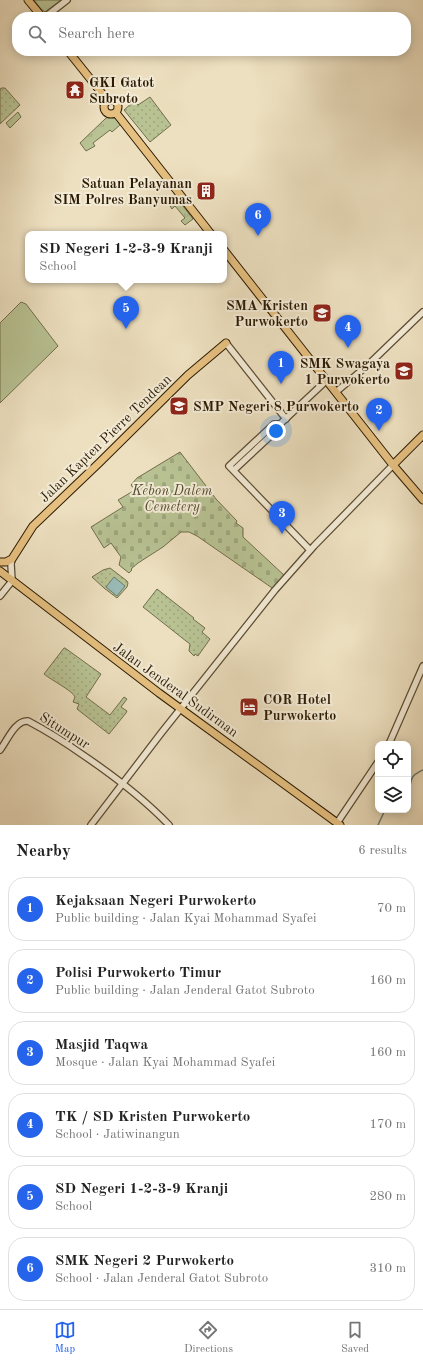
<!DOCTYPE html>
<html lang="en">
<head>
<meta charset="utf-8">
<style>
  :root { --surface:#fff; --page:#f2f2f2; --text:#222; --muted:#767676; --line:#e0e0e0; --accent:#2563eb }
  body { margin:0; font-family:"Old Standard TT",serif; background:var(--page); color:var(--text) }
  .controls { position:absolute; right:12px; bottom:12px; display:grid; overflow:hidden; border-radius:8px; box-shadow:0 2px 10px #0003 }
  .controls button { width:36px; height:36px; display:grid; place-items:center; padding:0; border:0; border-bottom:1px solid var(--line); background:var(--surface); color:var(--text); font:20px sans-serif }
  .you { position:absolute; left:276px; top:431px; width:14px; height:14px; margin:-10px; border:3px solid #fff; border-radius:50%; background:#1a73e8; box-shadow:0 0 0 6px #1a73e833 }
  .badge { display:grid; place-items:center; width:26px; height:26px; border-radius:50%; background:var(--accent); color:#fff; font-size:13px; font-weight:700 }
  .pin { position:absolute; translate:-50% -33px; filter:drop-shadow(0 1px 2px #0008) }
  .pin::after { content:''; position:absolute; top:21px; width:14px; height:12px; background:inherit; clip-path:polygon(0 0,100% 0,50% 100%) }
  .popup { position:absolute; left:25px; top:231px; width:202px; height:52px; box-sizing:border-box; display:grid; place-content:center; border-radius:8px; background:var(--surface); filter:drop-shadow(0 1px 3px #0005); font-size:13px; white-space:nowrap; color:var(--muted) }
  .popup b { font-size:15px; color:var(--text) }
  .popup::after { content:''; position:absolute; left:50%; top:100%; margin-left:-8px; border:8px solid transparent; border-top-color:var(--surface) }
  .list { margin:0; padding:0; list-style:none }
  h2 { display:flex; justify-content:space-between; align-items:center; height:52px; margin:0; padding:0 16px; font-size:17px }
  h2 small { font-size:13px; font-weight:400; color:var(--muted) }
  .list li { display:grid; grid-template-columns:26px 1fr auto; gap:12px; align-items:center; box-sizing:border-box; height:64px; margin:0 8px 8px; padding:0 8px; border:1px solid var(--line); border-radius:16px }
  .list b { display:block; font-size:15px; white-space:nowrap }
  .list p { margin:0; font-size:13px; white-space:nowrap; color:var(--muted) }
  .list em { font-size:13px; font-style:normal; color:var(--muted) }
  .icon { flex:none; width:22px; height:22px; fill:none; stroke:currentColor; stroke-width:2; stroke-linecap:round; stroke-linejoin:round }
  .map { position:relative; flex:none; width:423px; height:825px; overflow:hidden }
  .search { position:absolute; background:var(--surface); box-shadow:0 2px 10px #0003; left:12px; right:12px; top:12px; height:44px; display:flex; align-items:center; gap:10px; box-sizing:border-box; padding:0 14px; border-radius:16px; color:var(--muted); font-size:15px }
  .sheet { height:484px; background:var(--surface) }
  nav { display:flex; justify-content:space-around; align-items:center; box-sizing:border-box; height:56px; border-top:1px solid var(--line); background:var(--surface); font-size:11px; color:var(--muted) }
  nav a { display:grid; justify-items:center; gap:2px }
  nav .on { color:var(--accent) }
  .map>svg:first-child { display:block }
  .grass { fill:url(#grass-dots); stroke:#716e4b }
  .cemetery { fill:url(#cemetery-stones); stroke:#716e4b }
  .park { fill:url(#park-tufts); stroke:#716e4b }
  .garden { fill:#b8c293; stroke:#716e4b }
  .water { fill:#9abcb8; stroke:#6d7b70 }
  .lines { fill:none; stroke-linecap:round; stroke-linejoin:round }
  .stream { stroke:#6d7b70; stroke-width:1.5 }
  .minor-casing { stroke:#5b4c32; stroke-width:8 }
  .major-casing { stroke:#2a1a03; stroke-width:9 }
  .minor { stroke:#f3ebd6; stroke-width:5.5 }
  .major { stroke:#e6c080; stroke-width:7 }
  .labels { text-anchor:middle; stroke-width:4; stroke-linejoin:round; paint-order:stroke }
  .poi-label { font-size:14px; font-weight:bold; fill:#2a1a03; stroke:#f3ebd6; text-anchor:start }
  .street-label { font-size:14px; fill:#2a1a03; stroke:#f3ebd6 }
  .park-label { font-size:14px; font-style:italic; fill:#554c2e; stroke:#f3ebd6 }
</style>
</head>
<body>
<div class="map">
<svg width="423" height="825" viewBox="0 0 423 825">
  <defs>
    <pattern id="grass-dots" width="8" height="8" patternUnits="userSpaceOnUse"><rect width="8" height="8" fill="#b8c293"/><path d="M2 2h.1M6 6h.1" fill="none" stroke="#9ea67d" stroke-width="1.8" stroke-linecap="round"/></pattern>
    <pattern id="cemetery-stones" width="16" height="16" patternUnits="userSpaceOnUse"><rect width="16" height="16" fill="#b8c293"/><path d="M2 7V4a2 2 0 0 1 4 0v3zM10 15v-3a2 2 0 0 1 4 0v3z" fill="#9ea67d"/></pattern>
    <pattern id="park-tufts" width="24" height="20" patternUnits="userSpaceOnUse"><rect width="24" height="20" fill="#b8c293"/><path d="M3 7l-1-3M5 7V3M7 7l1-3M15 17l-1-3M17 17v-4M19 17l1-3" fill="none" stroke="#9ea67d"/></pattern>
  </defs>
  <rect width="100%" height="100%" fill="#ede0c0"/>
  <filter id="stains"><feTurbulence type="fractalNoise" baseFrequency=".005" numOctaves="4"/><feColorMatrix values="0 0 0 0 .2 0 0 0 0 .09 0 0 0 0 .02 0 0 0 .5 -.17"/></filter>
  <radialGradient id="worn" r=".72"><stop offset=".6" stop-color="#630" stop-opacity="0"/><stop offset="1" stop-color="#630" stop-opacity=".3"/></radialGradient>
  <g class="grass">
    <path d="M1 88H5L20 105 0 124V90Z"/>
    <path d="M150 97 171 125 150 142 124 110 134 101 138 105Z"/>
    <path d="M110 568 127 581 128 583 127 587 117 598 104 588 92 577 103 570Z"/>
    <path d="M157 589 194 618 193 619 205 628 202 632 210 639 198 656 195 654 194 656 189 651 190 644 186 641 143 607Z"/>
    <path d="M64 648H65L101 674 86 697 110 715 124 697 127 699 121 707 127 711 126 713 109 734 77 709 79 704 73 702 75 697C73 691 51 680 44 674Z"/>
  </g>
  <path class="cemetery" d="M180 452 216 499 237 521 236 523 243 528V537L286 577 275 590 197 536 189 532H181L163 547 138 563 131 569 132 570 129 573 119 565 121 557 111 543 104 548 91 527 123 507 118 500 135 490 131 485 137 478Z"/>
  <g class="park">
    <path d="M108 117C115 117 117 119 121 124L112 132 110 130 93 143 95 146 86 151 80 143 105 119Z"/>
    <path d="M176 197 193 219 185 225 181 221 185 218 175 206 172 209 168 203Z"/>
  </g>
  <g class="garden">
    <path d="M34 0H61L45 12 41 9Z"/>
    <path d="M18 112 21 117 10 128 6 123Z"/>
    <path d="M21 302 26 304 58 346 0 403V323Z"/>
  </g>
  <path class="water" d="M114 577 125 586 117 596 106 587Z"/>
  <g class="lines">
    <g class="stream">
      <path d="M408 792C413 779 408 777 423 770"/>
      <path d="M378 825 385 810"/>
    </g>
    <defs>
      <g id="minor">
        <path d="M45 17 67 0"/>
        <path d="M226 343 286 419"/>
        <path d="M336 392 368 365 423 312"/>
        <path d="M280 424H274L229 466 310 550"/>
        <path d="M234 470 278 429 280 424 327 380"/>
        <path d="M0 596 12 581 11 564 12 559"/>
        <path d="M389 744 423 666"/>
        <path d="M0 750C7 741 15 720 28 721 47 731 66 743 83 755 114 776 143 798 169 825"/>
        <path d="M337 823 378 762"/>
        <path d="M91 825 162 732 275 590 314 546 393 465"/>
      </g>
      <g id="major">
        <path d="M28 0 42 17"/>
        <path d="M68 51 108 101"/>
        <circle cx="111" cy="107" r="7"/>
        <path d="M116 113 211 234"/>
        <path d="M224 250 393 465 423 500"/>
        <path d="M393 465 423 435"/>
        <path d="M0 562H6L12 559 33 526 99 463 188 375 226 343"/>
        <path d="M0 571 159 693 340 825"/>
      </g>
    </defs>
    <use href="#minor" class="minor-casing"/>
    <use href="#major" class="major-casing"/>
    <use href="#minor" class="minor"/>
    <use href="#major" class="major"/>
  </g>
  <defs>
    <symbol id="temple-square" viewBox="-11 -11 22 22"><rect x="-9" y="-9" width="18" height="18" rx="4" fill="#8f2418" stroke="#f3ebd6"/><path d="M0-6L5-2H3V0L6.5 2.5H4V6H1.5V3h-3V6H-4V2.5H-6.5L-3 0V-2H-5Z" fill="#fff"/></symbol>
    <symbol id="building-square" viewBox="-11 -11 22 22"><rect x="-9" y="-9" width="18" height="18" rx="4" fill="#8f2418" stroke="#f3ebd6"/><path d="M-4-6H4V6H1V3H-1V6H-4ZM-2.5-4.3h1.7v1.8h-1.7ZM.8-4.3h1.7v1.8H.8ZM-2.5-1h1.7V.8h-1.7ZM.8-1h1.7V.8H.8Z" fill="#fff"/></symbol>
    <symbol id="school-square" viewBox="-11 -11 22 22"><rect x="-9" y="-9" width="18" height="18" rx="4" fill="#8f2418" stroke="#f3ebd6"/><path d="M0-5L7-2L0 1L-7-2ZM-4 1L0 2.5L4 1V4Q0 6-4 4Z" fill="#fff"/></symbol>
    <symbol id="hotel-square" viewBox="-11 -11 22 22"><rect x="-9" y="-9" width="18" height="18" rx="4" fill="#8f2418" stroke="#f3ebd6"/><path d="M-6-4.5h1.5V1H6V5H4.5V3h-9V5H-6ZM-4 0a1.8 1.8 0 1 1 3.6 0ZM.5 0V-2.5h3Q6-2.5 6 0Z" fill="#fff"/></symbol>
  </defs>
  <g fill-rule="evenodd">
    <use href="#temple-square" x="64" y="79" width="22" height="22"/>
    <use href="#building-square" x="195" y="180" width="22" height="22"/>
    <use href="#school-square" x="311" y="302" width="22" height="22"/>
    <use href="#school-square" x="393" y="360" width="22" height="22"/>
    <use href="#school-square" x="168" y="395" width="22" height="22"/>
    <use href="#hotel-square" x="238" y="696" width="22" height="22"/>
  </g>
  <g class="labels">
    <g class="poi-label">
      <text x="89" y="87">GKI Gatot<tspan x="89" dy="16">Subroto</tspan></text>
      <text x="192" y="188" text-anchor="end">Satuan Pelayanan<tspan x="192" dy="16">SIM Polres Banyumas</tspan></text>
      <text x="308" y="310" text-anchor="end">SMA Kristen<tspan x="308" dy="16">Purwokerto</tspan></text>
      <text x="390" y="368" text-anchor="end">SMK Swagaya<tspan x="390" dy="16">1 Purwokerto</tspan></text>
      <text x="193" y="411">SMP Negeri 8 Purwokerto</text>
      <text x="263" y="704">COR Hotel<tspan x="263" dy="16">Purwokerto</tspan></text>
    </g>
    <g class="street-label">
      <text transform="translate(105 438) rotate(-44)" y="5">Jalan Kapten Pierre Tendean</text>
      <text transform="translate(176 689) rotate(36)" y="5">Jalan Jenderal Sudirman</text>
      <text transform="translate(65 730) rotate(32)" y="5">Situmpur</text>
    </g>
    <g class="park-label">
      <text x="172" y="495">Kebon Dalem<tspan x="172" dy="16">Cemetery</tspan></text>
    </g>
  </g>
  <rect width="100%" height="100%" filter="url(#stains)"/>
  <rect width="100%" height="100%" fill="url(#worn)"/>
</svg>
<div class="controls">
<button><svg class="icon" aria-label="locate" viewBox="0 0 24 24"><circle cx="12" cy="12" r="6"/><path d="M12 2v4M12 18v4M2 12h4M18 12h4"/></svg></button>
<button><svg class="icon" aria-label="layers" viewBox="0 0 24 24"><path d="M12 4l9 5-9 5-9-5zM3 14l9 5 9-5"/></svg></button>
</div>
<div class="you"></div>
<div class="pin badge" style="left:281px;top:384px">1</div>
<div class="pin badge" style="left:379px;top:431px">2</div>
<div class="pin badge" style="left:282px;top:534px">3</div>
<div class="pin badge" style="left:348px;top:348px">4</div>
<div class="pin badge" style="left:126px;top:329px">5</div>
<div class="popup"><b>SD Negeri 1-2-3-9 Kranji</b>School</div>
<div class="pin badge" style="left:258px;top:236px">6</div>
<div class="search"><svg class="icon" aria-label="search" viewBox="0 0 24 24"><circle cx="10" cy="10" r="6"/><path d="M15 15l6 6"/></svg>Search here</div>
</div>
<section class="sheet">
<h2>Nearby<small>6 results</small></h2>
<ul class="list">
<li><span class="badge">1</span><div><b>Kejaksaan Negeri Purwokerto</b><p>Public building · Jalan Kyai Mohammad Syafei</p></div><em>70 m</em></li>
<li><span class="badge">2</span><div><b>Polisi Purwokerto Timur</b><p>Public building · Jalan Jenderal Gatot Subroto</p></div><em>160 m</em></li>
<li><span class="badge">3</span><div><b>Masjid Taqwa</b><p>Mosque · Jalan Kyai Mohammad Syafei</p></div><em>160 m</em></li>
<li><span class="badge">4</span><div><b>TK / SD Kristen Purwokerto</b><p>School · Jatiwinangun</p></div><em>170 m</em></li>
<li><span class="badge">5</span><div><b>SD Negeri 1-2-3-9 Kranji</b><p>School</p></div><em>280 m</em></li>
<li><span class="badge">6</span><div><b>SMK Negeri 2 Purwokerto</b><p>School · Jalan Jenderal Gatot Subroto</p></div><em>310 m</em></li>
</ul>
</section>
<nav>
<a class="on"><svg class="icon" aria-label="map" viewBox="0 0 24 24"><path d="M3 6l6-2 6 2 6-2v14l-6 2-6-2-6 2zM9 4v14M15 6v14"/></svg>Map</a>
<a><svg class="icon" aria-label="directions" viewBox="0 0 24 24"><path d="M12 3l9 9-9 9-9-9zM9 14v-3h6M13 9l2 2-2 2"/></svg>Directions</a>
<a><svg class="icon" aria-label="saved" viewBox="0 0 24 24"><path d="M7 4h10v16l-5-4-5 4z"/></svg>Saved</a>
</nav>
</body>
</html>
